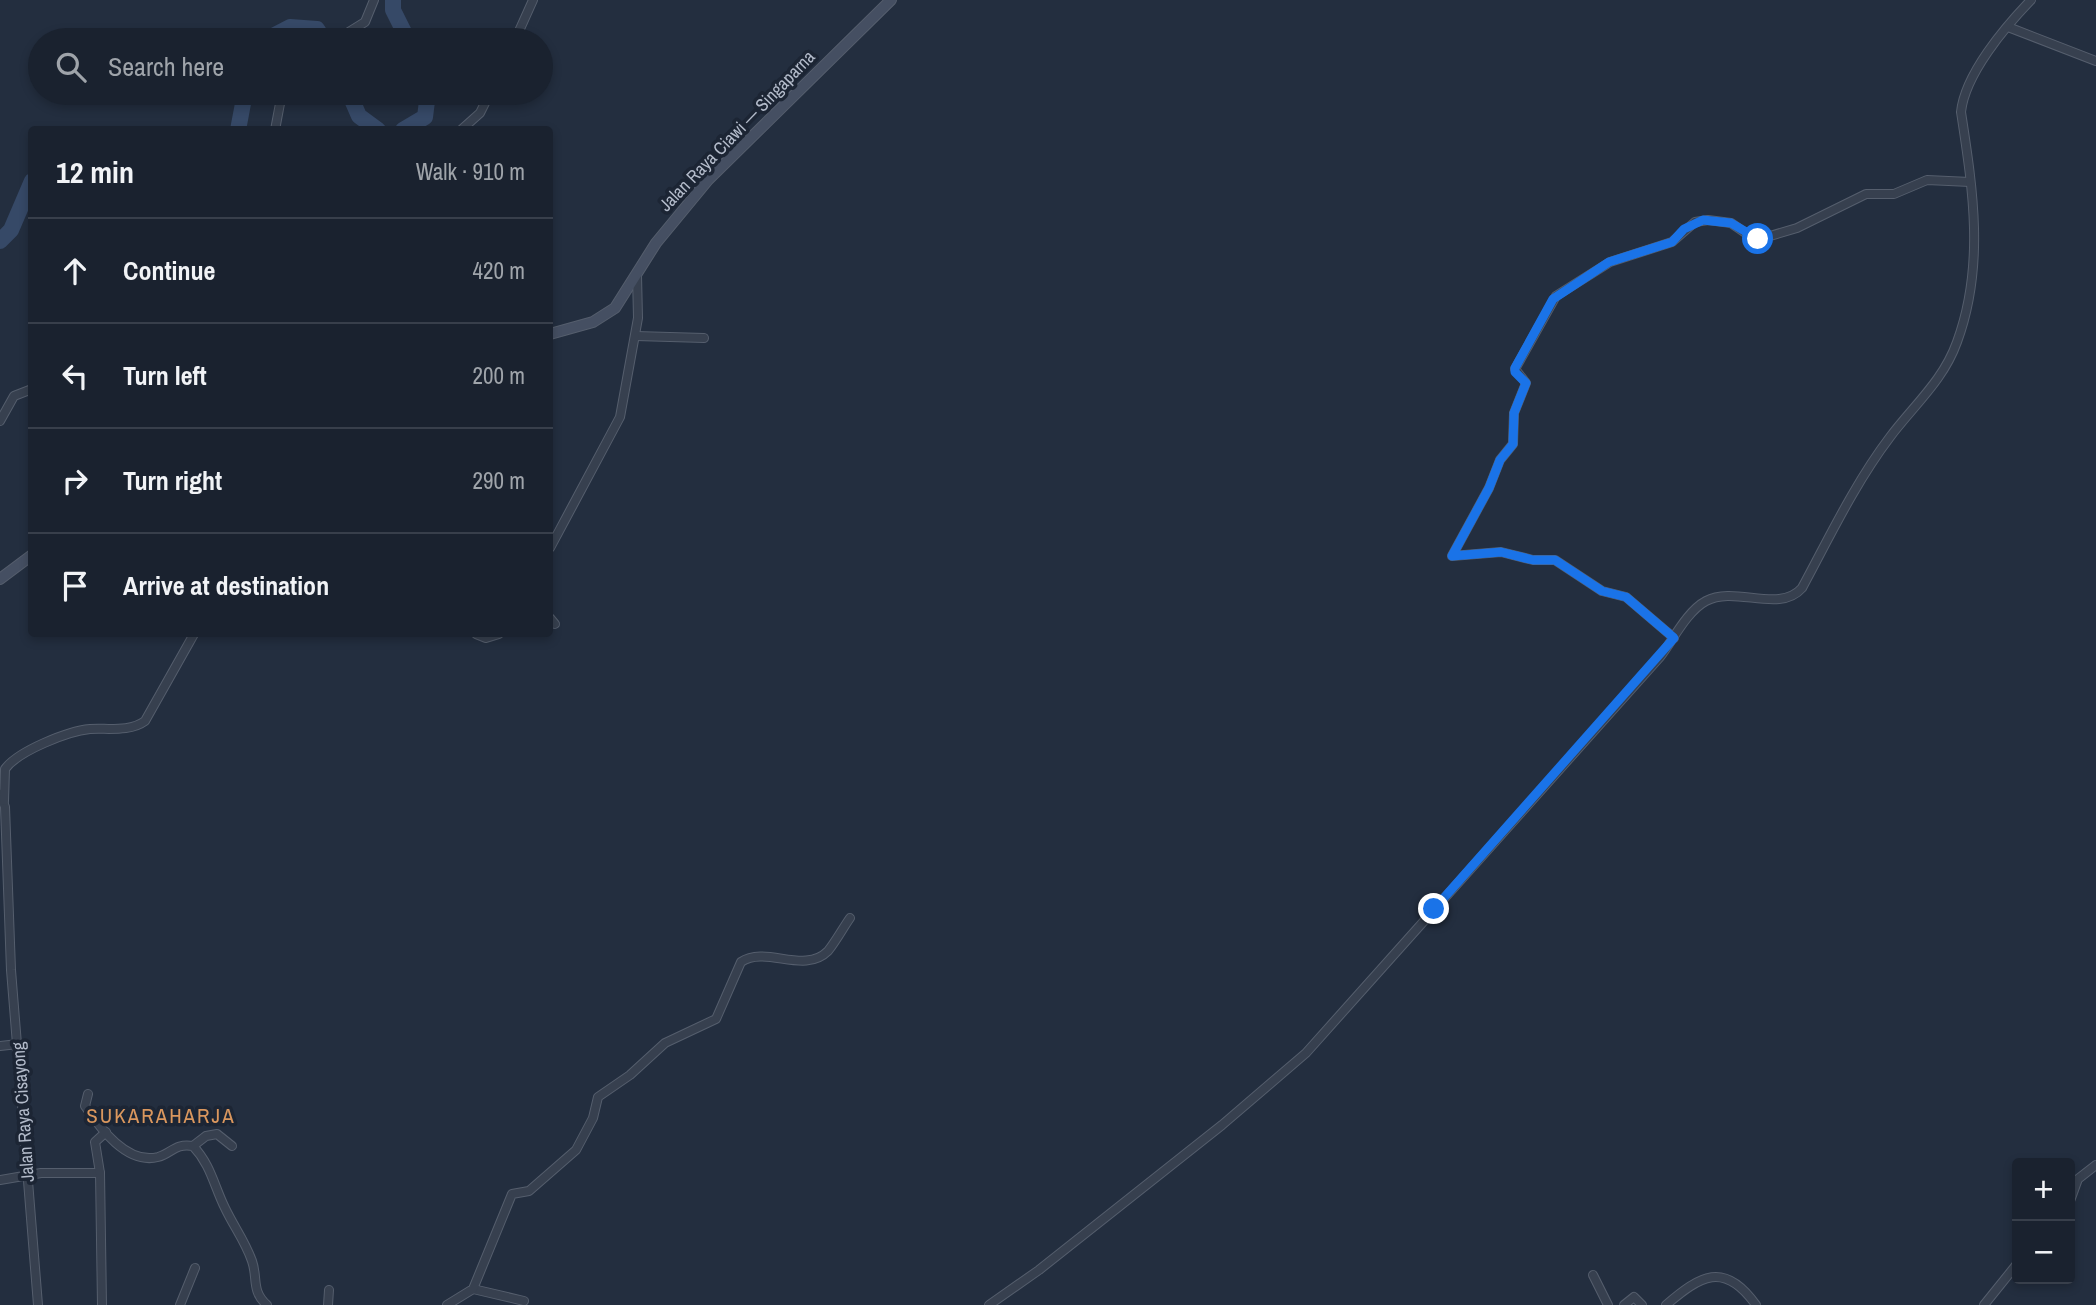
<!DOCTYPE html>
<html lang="en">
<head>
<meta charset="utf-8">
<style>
  :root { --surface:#1a222f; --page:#272f3b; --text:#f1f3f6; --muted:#9fa4aa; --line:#383f4b }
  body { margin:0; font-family:"Archivo Narrow",sans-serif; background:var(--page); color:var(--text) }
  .controls { position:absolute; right:21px; bottom:21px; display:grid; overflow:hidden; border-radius:7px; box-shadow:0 4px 10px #0003 }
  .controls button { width:63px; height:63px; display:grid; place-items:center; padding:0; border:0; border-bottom:2px solid var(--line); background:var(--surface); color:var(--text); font:35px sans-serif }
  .stop { position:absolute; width:21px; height:21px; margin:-16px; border:5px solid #1a73e8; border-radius:50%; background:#fff }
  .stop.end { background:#1a73e8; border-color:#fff; box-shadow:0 2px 7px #0008 }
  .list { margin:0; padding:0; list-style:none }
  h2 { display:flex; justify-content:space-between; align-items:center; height:91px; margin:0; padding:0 28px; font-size:30px }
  h2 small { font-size:23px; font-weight:400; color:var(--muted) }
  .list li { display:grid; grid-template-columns:46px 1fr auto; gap:21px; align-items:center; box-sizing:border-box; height:105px; padding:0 28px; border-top:2px solid var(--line) }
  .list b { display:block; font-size:26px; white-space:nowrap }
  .list em { font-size:23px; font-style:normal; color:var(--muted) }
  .icon { flex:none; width:38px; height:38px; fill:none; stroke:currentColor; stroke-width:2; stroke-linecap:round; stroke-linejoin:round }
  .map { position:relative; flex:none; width:2096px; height:1305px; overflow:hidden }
  .search { position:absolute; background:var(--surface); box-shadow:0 4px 10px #0003; left:28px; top:28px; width:525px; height:77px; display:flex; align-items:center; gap:18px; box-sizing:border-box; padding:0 24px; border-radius:38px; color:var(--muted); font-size:26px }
  .panel { position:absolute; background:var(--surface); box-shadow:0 4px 10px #0003; left:28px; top:126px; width:525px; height:511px; border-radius:7px }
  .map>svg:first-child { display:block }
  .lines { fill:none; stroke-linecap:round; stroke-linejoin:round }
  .river { stroke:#364967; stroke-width:16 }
  .minor-casing { stroke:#555e6d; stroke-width:10 }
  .secondary-casing { stroke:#555e6d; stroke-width:12 }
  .minor { stroke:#37404f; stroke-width:8 }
  .secondary { stroke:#454f62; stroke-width:10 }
  .route { stroke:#1a73e8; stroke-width:9 }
  .labels { text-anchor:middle; stroke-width:7; stroke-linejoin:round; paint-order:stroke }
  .street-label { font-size:18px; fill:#b3bbca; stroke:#1c2534 }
  .quarter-label { font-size:21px; letter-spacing:2px; fill:#da975e; stroke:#1c2534 }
</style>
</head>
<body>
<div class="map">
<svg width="2096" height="1305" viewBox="0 0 2096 1305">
  <rect width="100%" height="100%" fill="#232e3f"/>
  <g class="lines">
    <g class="river">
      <path d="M393 0V10L408 40"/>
      <path d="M265 40 290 27 317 29 324 40"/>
      <path d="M349 93 359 116 378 130"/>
      <path d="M238 130 245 93"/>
      <path d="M403 130 425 117 428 93"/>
      <path d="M0 241 11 230 32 181"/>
    </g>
    <defs>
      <g id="minor">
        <path d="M2008 27 2096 61"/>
        <path d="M336 40 365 22 374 0"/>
        <path d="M515 40 533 0"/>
        <path d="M275 130 282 93"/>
        <path d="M461 130 480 113 490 93"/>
        <path d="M636 336 704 338"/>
        <path d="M0 421 14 396 32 389"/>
        <path d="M550 548 620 417 638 318 637 275"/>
        <path d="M550 618 555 624"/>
        <path d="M476 634 486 638 499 634"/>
        <path d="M1674 638 1626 597 1602 591 1555 560H1533L1501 552 1452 556 1489 488 1500 460 1513 444 1514 413 1526 383 1515 369 1556 296 1610 262 1672 242 1695 222 1708 220 1731 223 1753 238 1760 239 1797 228 1866 194H1894L1927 180 1970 182"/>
        <path d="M0 794 5 807 11 970 38 1305"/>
        <path d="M4 801 5 769C18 751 68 731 90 729 108 728 130 732 145 721L194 634"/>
        <path d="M0 1046 18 1044"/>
        <path d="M88 1094 85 1106C100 1128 127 1165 158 1157 172 1153 175 1143 193 1146 211 1165 214 1186 225 1208 234 1227 245 1241 252 1261 258 1278 251 1291 267 1305"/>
        <path d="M193 1146 206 1136 217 1134 232 1146"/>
        <path d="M0 1180 41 1173H100"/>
        <path d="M2070 1201 2078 1179 2096 1165"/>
        <path d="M1593 1275 1608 1305"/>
        <path d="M473 1289 524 1301"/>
        <path d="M102 1305 100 1173 95 1142 106 1132"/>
        <path d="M180 1305 195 1268"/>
        <path d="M328 1305 329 1290"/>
        <path d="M447 1305 473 1289 512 1194 529 1191 576 1150 593 1118 598 1097 630 1075 665 1043 716 1019 741 962C766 945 804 975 828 951 836 941 843 928 850 918"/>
        <path d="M989 1305 1039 1270 1222 1125 1306 1053 1660 657C1673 640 1687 611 1706 601 1735 585 1779 614 1802 588 1829 538 1855 483 1890 437 1914 405 1943 381 1957 342 1985 266 1973 190 1961 112 1965 74 2005 27 2031 0"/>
        <path d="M1624 1305 1634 1297 1642 1305"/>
        <path d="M1666 1305C1700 1276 1724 1260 1756 1305"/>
        <path d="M1984 1305 2017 1264"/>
      </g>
      <g id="secondary">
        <path d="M550 334 593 322 615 308 656 243 708 180 891 0"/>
        <path d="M0 579 32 555"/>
      </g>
    </defs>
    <use href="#minor" class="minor-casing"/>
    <use href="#secondary" class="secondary-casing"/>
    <use href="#minor" class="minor"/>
    <use href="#secondary" class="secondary"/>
  </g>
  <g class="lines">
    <path class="route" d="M1434 909 1674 638 1626 597 1602 591 1555 560H1533L1501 552 1452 556 1489 488 1500 460 1513 444 1514 413 1526 383 1515 372V368L1553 299 1609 262 1672 242 1684 229 1703 220 1731 223 1758 239"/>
  </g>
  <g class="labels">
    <g class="street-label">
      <text transform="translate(737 131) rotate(-46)" y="6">Jalan Raya Ciawi — Singaparna</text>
      <text transform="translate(23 1112) rotate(-94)" y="6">Jalan Raya Cisayong</text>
    </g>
    <g class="quarter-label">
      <text x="161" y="1123">SUKARAHARJA</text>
    </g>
  </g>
</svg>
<div class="controls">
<button>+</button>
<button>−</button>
</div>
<div class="stop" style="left:1758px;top:239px"></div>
<div class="stop end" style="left:1434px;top:909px"></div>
<div class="search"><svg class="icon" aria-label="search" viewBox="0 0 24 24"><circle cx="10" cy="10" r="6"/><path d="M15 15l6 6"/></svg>Search here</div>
<section class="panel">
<h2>12 min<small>Walk · 910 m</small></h2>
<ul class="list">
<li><svg class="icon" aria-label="ahead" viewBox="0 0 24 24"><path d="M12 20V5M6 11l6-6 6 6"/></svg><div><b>Continue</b></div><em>420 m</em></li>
<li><svg class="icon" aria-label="left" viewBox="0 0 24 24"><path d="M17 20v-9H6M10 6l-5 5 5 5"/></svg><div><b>Turn left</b></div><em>200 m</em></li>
<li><svg class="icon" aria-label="right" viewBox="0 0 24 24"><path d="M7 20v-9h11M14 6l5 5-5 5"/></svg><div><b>Turn right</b></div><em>290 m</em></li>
<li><svg class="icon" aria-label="arrive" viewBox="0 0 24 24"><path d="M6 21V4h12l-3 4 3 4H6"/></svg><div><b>Arrive at destination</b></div></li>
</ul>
</section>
</div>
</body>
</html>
